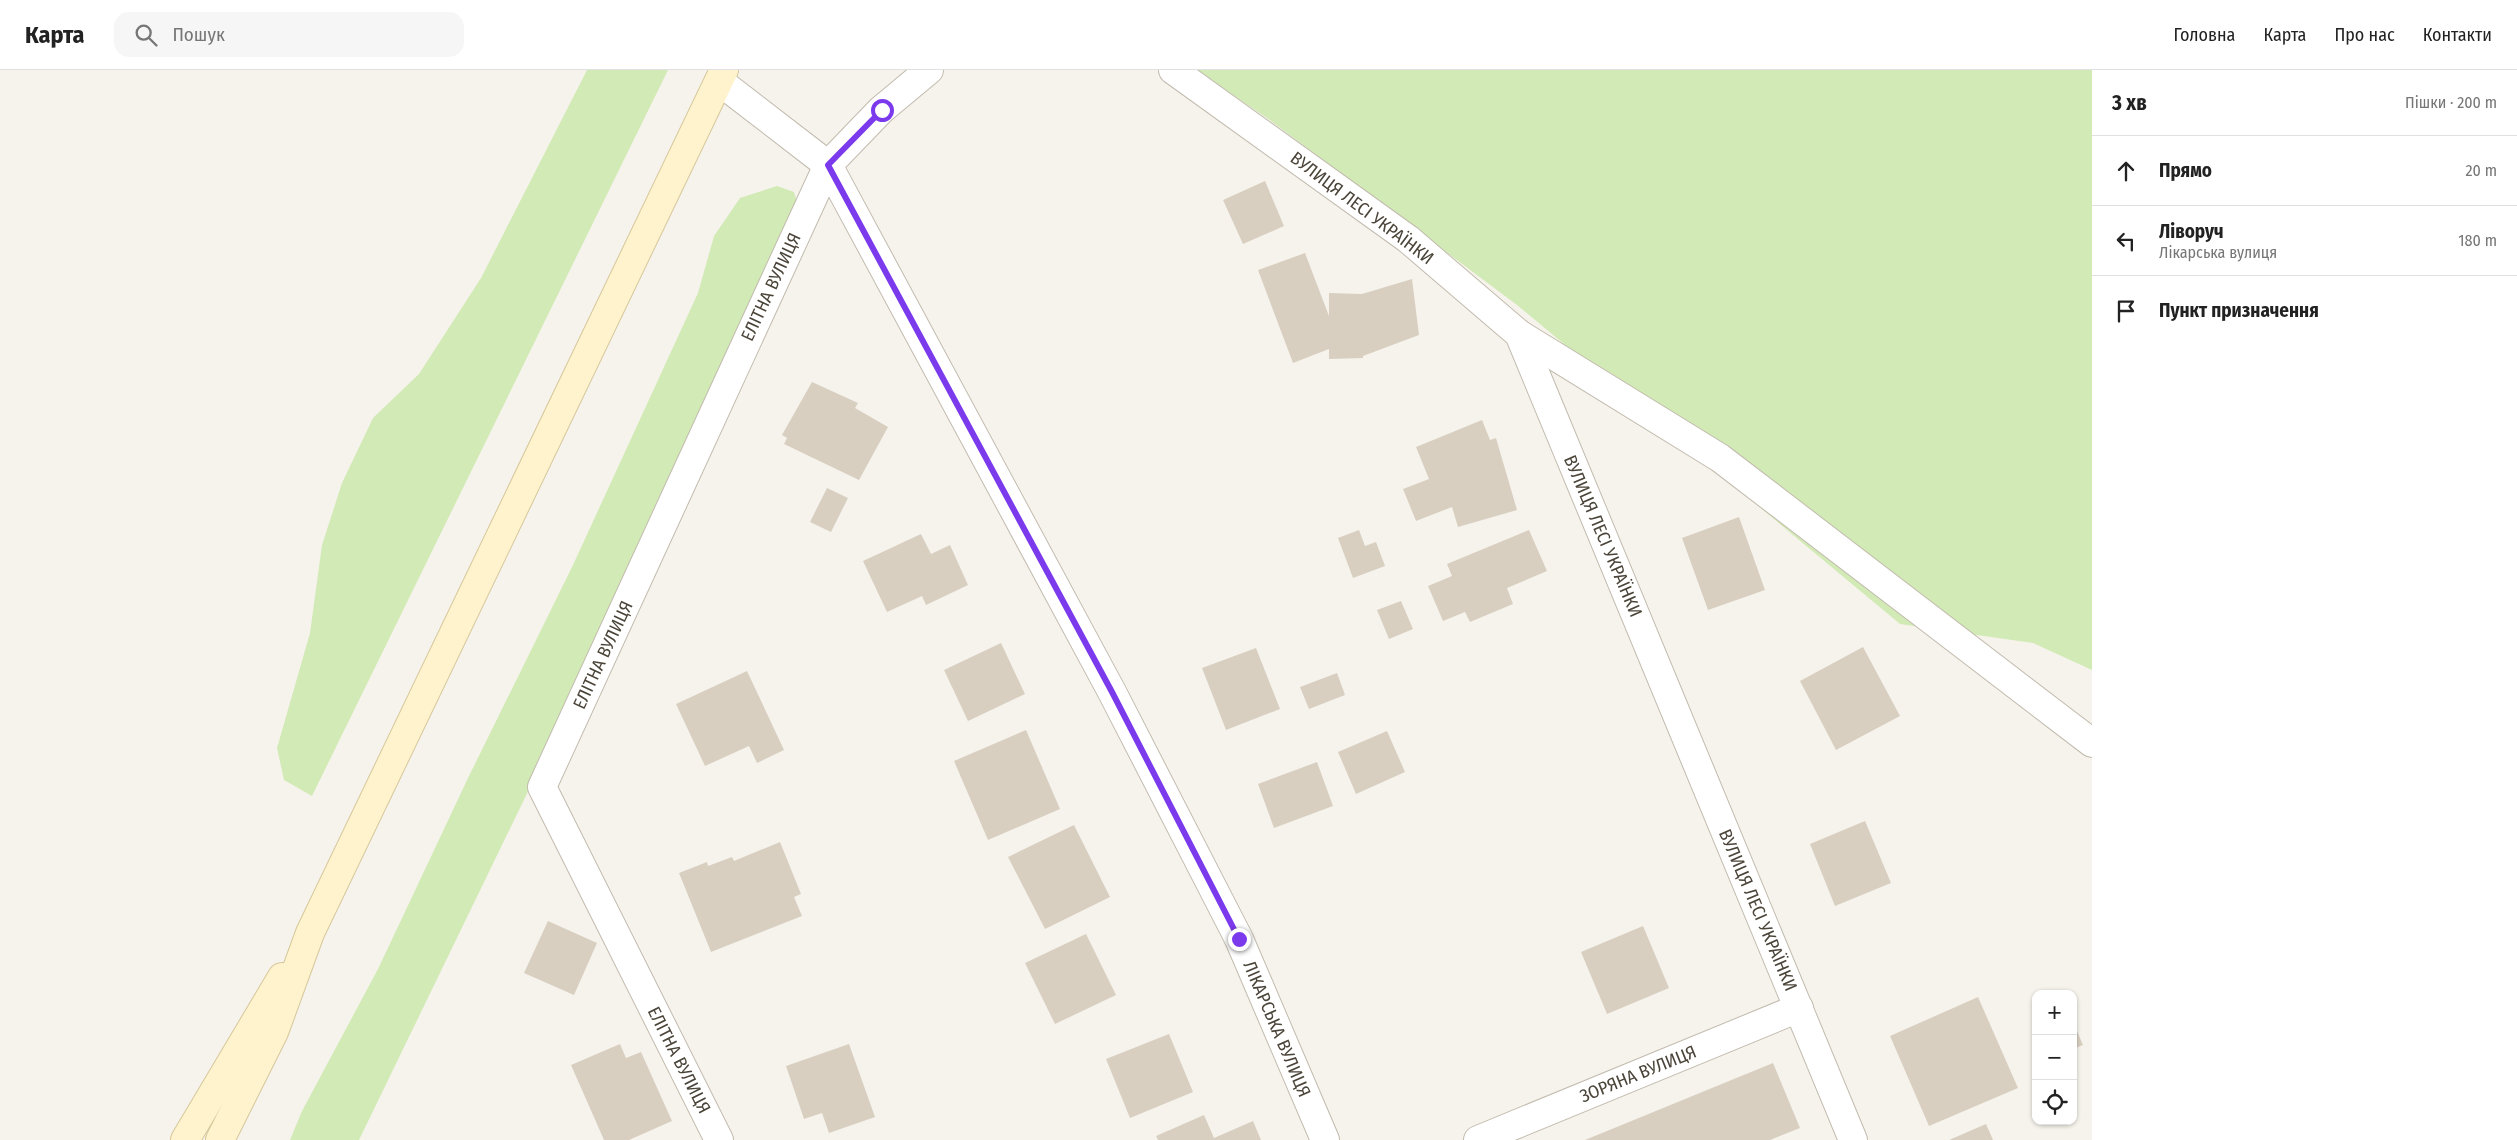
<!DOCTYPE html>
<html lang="uk">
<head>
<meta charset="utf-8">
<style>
  :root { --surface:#fff; --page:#f6f6f6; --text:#222; --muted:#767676; --line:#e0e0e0 }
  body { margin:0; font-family:"Fira Sans Condensed",sans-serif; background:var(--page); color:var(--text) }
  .controls { position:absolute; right:15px; bottom:15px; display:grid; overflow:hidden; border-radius:10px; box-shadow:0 1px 4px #0004 }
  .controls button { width:45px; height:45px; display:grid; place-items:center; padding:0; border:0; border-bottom:1px solid var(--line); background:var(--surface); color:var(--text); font:25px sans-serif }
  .stop { position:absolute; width:15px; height:15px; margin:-11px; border:4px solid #7c3aed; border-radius:50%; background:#fff }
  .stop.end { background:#7c3aed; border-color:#fff; box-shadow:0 1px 5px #0008 }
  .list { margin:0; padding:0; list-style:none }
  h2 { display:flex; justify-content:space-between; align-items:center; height:65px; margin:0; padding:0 20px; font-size:21px }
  h2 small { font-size:16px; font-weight:400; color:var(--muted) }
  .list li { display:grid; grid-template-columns:32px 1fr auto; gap:15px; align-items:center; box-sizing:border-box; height:70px; padding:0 20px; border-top:1px solid var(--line) }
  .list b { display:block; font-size:19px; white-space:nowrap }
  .list p { margin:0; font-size:16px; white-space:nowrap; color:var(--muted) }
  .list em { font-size:16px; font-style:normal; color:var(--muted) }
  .icon { flex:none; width:28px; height:28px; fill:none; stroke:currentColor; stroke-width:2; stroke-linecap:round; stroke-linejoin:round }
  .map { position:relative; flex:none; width:2092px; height:1070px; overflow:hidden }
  header { display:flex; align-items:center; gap:30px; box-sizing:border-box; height:70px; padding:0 25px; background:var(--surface); border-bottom:1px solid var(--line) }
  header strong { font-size:24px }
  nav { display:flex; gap:28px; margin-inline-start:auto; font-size:18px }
  .search { width:350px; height:45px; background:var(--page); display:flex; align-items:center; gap:12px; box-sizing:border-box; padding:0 18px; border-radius:15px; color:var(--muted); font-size:19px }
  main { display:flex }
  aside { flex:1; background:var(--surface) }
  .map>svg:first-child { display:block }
  .green { fill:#d2eab5 }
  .building { fill:#d8cfc1 }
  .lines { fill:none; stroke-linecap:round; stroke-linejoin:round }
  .minor-casing { stroke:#c2bbae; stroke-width:30 }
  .secondary-casing { stroke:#d6c79b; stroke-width:30 }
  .minor { stroke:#fff; stroke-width:28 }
  .secondary { stroke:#fff3cd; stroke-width:28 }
  .route { stroke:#7c3aed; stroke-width:6 }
  .labels { text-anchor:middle; stroke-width:4; stroke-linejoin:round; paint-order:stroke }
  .street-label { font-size:18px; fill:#4b4439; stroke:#fff }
</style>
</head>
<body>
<header>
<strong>Карта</strong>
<div class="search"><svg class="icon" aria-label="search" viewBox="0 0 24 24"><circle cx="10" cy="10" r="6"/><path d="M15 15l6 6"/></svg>Пошук</div>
<nav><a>Головна</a><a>Карта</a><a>Про нас</a><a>Контакти</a></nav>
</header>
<main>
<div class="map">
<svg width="2092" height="1070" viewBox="0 0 2092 1070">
  <rect width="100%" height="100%" fill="#f6f3ec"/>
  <g class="green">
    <path d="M587 0H668L312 726 284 710 277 678 310 563 322 475 342 413 373 348 419 304 481 208Z"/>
    <path d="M1196 0H2092V600L2033 573 1900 554 1517 235 1267 48Z"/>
    <path d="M777 116 794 122 799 139 600 573 359 1070H290L302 1041 378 899 469 706 573 495 698 223 714 166 740 128Z"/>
  </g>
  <g class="building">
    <path d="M1265 111 1284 156 1243 174 1223 130Z"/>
    <path d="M1305 183 1329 246V223L1362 224 1412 209 1419 265 1363 286V288L1329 289V279L1293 293 1258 200Z"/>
    <path d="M812 312 858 333 855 338 888 357 859 410 784 374 787 368 782 365Z"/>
    <path d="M1482 350 1490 370 1496 368 1517 440 1458 457 1452 437 1416 451 1403 419 1429 409 1416 377Z"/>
    <path d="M827 418 848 428 831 462 810 452Z"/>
    <path d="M1739 447 1765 520 1708 540 1682 468Z"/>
    <path d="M1359 460 1365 476 1376 472 1385 496 1353 508 1338 468Z"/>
    <path d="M1529 460 1547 501 1507 518 1513 534 1470 552 1465 542 1443 551 1428 516 1452 506 1447 494Z"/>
    <path d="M921 464 931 484 950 475 968 515 926 535 922 526 887 542 863 491Z"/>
    <path d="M1401 531 1413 559 1389 569 1377 540Z"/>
    <path d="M1001 573 1025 624 968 651 944 600Z"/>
    <path d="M1863 577 1900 646 1836 680 1800 611Z"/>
    <path d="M1256 578 1280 639 1226 660 1202 598Z"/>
    <path d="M747 601 784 680 757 693 749 676 705 696 676 634Z"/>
    <path d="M1337 603 1345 625 1309 639 1300 617Z"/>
    <path d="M1026 660 1060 739 988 770 954 691Z"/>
    <path d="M1387 661 1405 702 1356 724 1338 682Z"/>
    <path d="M1317 692 1333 736 1274 758 1258 714Z"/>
    <path d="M1865 751 1891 813 1835 836 1810 774Z"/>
    <path d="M1074 755 1110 827 1045 859 1008 787Z"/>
    <path d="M780 772 801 824 794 827 802 846 711 882 679 803 707 792 708 796 732 787 734 791Z"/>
    <path d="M548 851 597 873 574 925 524 903Z"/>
    <path d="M1643 856 1669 918 1607 944 1581 882Z"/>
    <path d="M1086 864 1116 925 1055 954 1025 893Z"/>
    <path d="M1978 927 2018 1018 1929 1056 1890 966Z"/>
    <path d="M2073 952 2083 975 2073 979Z"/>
    <path d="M1169 964 1193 1022 1130 1048 1106 989Z"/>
    <path d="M620 974 626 988 641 982 672 1051 629 1070H604L571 995Z"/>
    <path d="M849 974 875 1047 829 1063 822 1043 804 1049 786 996Z"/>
    <path d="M1773 993 1800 1058 1770 1070H1585Z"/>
    <path d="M1204 1045 1214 1068 1253 1051 1261 1070H1158L1156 1066Z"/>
    <path d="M1986 1054 1993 1070H1949Z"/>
  </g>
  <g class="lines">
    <defs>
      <g id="minor">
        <path d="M1173 0 1408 169 1519 264 1853 1070"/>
        <path d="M719 11 828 95 1112 622 1239 869 1325 1070"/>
        <path d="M1519 264 1720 388 2092 673"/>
        <path d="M719 1070 542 717 828 95 881 40 929 0"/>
        <path d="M1478 1070 1799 938"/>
      </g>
      <g id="secondary">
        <path d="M185 1070 282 907"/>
        <path d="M220 1070 274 962 310 863 724 0"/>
      </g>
    </defs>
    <use href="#minor" class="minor-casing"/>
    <use href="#secondary" class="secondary-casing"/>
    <use href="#minor" class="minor"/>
    <use href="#secondary" class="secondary"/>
  </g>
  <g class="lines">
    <path class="route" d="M882 40 828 95 1112 622 1239 869"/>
  </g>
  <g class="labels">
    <g class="street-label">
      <text transform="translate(1362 138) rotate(37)" y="6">ВУЛИЦЯ ЛЕСІ УКРАЇНКИ</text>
      <text transform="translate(771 217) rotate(-65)" y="6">ЕЛІТНА ВУЛИЦЯ</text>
      <text transform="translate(1603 466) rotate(67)" y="6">ВУЛИЦЯ ЛЕСІ УКРАЇНКИ</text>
      <text transform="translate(603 585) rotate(-65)" y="6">ЕЛІТНА ВУЛИЦЯ</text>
      <text transform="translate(1758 840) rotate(67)" y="6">ВУЛИЦЯ ЛЕСІ УКРАЇНКИ</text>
      <text transform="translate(1277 959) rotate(67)" y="6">ЛІКАРСЬКА ВУЛИЦЯ</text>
      <text transform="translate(679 990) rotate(63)" y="6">ЕЛІТНА ВУЛИЦЯ</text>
      <text transform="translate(1638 1004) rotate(-22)" y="6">ЗОРЯНА ВУЛИЦЯ</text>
    </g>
  </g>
</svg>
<div class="controls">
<button>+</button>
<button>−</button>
<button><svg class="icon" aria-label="locate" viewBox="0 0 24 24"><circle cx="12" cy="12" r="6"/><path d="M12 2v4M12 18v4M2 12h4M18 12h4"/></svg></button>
</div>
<div class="stop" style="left:882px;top:40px"></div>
<div class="stop end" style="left:1239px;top:869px"></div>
</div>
<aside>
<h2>3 хв<small>Пішки · 200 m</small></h2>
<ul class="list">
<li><svg class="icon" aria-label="ahead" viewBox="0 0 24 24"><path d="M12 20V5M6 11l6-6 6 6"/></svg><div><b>Прямо</b></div><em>20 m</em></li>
<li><svg class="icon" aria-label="left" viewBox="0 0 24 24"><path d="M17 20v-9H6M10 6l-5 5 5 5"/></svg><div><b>Ліворуч</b><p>Лікарська вулиця</p></div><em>180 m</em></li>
<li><svg class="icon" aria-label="arrive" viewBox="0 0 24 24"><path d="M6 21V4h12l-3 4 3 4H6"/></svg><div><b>Пункт призначення</b></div></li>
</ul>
</aside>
</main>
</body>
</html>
